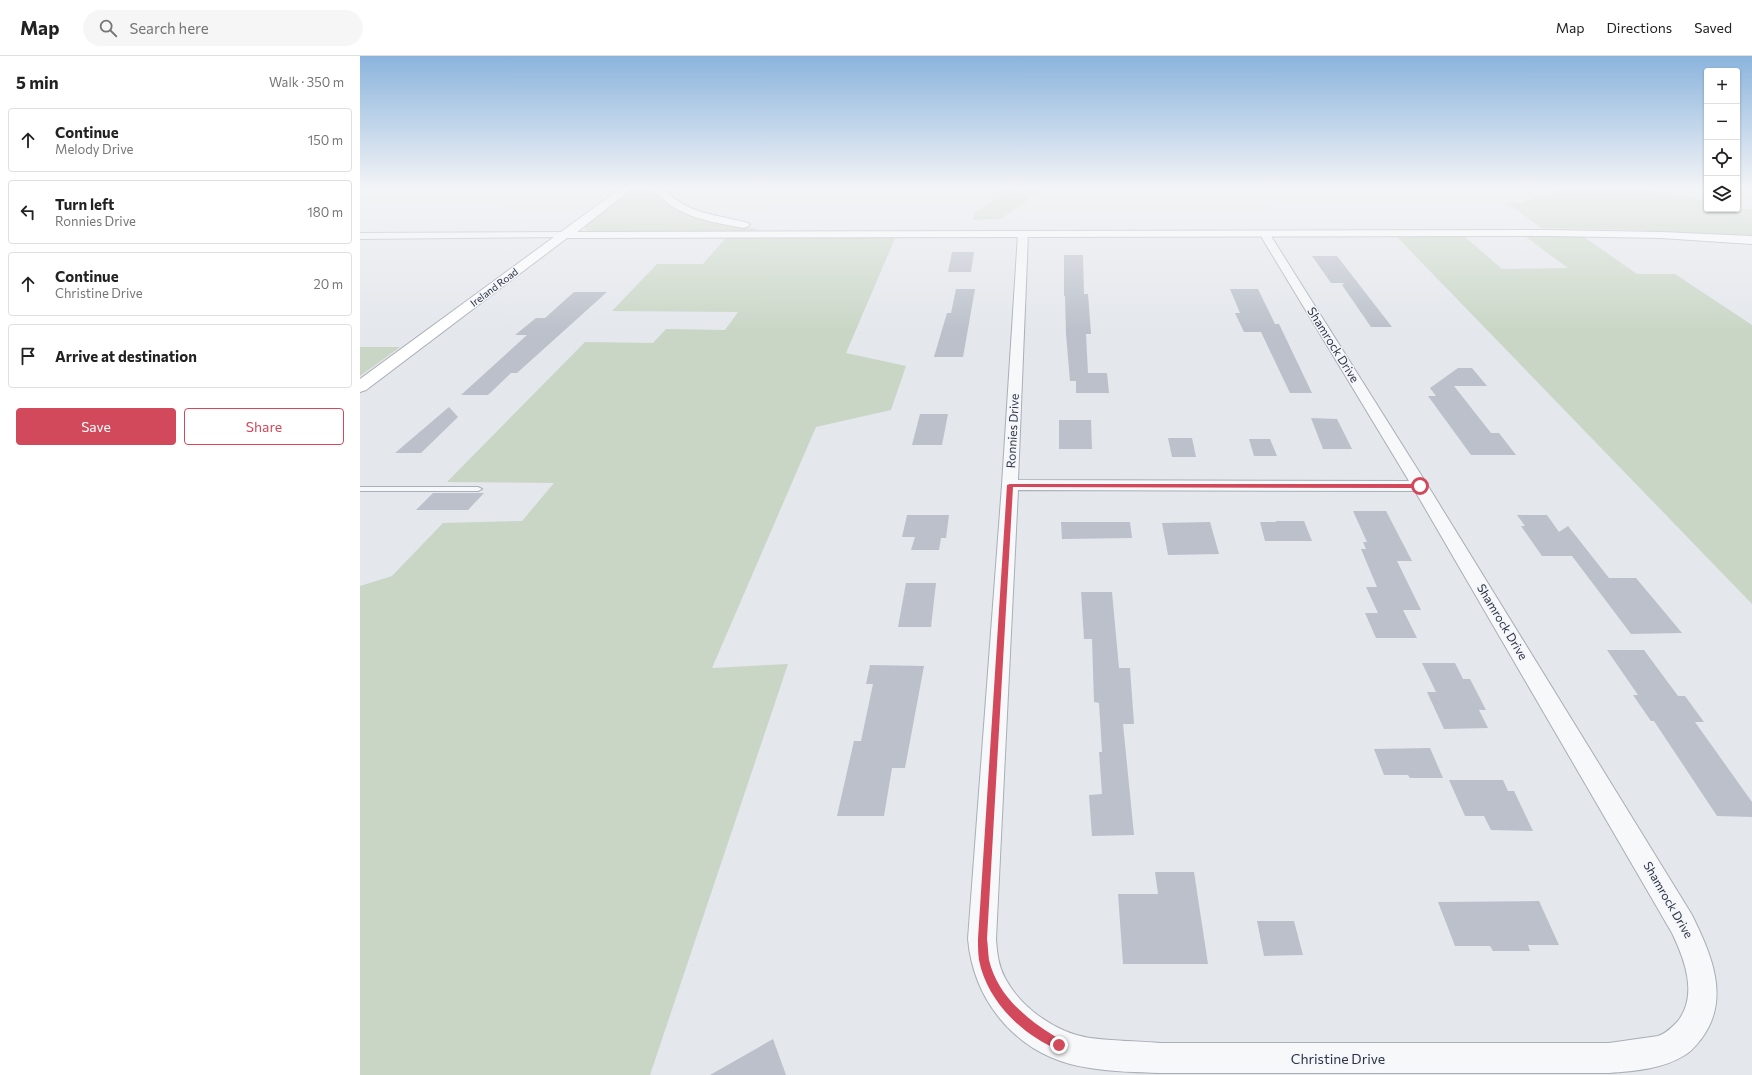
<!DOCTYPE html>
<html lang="en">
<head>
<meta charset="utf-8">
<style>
  :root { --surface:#fff; --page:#f6f6f6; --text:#222; --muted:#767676; --line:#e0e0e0; --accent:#d1495b }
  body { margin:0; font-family:Commissioner,sans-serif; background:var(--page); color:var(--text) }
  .controls { position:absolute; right:12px; top:12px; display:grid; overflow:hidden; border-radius:4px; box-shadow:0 1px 3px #0004 }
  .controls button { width:36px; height:36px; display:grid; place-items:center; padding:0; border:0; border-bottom:1px solid var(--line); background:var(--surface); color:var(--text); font:20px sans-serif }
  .stop { position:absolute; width:12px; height:12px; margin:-9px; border:3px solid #d1495b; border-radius:50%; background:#fff }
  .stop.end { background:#d1495b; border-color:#fff; box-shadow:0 1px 4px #0008 }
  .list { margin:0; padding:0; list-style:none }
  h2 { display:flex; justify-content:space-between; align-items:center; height:52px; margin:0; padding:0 16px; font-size:17px }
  h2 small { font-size:13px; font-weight:400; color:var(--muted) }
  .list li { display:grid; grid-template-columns:26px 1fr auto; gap:12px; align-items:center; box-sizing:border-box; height:64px; margin:0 8px 8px; padding:0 8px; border:1px solid var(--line); border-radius:4px }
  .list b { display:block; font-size:15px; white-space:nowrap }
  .list p { margin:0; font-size:13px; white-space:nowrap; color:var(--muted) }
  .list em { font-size:13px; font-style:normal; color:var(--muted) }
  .actions { display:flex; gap:8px; padding:12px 16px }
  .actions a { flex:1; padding:9px 0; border:1px solid var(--accent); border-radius:4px; text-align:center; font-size:14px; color:var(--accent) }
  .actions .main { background:var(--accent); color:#fff }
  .icon { flex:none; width:22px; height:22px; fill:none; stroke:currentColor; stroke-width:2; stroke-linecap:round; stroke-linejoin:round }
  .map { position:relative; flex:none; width:1392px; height:1019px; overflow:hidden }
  header { display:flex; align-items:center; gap:24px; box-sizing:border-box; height:56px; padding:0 20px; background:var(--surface); border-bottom:1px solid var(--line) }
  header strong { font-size:19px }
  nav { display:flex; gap:22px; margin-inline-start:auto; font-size:14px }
  .search { width:280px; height:36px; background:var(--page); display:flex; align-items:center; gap:10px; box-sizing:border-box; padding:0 14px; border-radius:22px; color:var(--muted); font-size:15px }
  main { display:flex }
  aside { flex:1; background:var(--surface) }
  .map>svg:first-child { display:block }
  .green { fill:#c9d6c5 }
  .building { fill:#bbc0ca }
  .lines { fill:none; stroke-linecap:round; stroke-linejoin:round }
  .lane-casing { stroke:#a9aeb7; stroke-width:2 }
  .street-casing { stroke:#a9aeb7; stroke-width:2 }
  .secondary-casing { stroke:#a9aeb7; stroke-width:2 }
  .lane { fill:#f7f8fa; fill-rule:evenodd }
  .street { fill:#f7f8fa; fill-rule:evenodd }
  .secondary { fill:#fff; fill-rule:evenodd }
  .route { fill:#d1495b }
  .labels { text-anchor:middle; stroke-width:3; stroke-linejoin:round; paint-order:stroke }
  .far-street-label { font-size:10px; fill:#2b3445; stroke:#f4f6f9 }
  .street-label { font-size:12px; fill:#2b3445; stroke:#f4f6f9 }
  .near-street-label { font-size:14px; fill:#2b3445; stroke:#f4f6f9 }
</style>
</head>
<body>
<header>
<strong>Map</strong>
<div class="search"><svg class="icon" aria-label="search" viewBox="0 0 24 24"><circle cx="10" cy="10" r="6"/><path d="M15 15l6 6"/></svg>Search here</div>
<nav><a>Map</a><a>Directions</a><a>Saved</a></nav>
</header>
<main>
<aside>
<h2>5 min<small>Walk · 350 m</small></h2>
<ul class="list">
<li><svg class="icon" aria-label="ahead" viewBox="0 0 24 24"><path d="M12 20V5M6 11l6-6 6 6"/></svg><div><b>Continue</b><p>Melody Drive</p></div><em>150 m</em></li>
<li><svg class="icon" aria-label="left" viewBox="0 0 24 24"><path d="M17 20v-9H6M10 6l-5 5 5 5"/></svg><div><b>Turn left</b><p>Ronnies Drive</p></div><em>180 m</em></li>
<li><svg class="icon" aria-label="ahead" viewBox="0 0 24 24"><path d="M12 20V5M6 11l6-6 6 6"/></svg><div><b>Continue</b><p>Christine Drive</p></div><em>20 m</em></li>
<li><svg class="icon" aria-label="arrive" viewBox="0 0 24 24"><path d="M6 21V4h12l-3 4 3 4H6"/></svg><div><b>Arrive at destination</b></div></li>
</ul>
<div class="actions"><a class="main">Save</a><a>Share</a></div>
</aside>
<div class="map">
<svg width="1392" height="1019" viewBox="0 0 1392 1019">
  <rect width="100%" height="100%" fill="#e4e7ec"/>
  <g class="green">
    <path d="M275 132H291C309 161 367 169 399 173L392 175H230L225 174 226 170Z"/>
    <path d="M649 132H685L641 163 612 164 615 157Z"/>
    <path d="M1204 132H1262L1314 138 1347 145V153H1392V181L1271 174 1181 172 1152 150 1144 148 1162 146Z"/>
    <path d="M536 180 486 297 546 310 531 354 456 371 352 612 428 608 290 1019H0V530L32 520 83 467 162 465 194 427 87 426 225 286 293 287 306 273 365 274 378 256 252 255 297 208H343L366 182Z"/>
    <path d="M1037 181H1105L1142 213 1208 212 1166 181H1224L1277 218H1315L1392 269V548Z"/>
    <path d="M0 291H40L0 320Z"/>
  </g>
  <g class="building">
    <path d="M592 196H614L611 216H588Z"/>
    <path d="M704 199H723L724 238H728L731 278H726L728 317H747L749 337H716V325H710L706 278 705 240H704Z"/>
    <path d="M952 200H977L1032 271H1011L982 229 985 227H971Z"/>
    <path d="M596 233H615L603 301H574L587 257H591Z"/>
    <path d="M870 233H898L915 268H919L952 337H930L901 276H884L875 257H880Z"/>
    <path d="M214 236H247L157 317H151L128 339H101L167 279H155L176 262H185Z"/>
    <path d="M1098 312H1112L1127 330H1094L1131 377H1139L1156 399H1111L1068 340H1076L1070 332Z"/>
    <path d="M89 351 98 361 61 397H35Z"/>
    <path d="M560 358H588L582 389H552Z"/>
    <path d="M951 362 977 363 992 393H963Z"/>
    <path d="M699 364H731L732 393H699Z"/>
    <path d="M808 382H832L836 401H812Z"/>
    <path d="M889 383H910L917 400H894Z"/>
    <path d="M73 437H124L108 454H56Z"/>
    <path d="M993 455H1026L1052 505H1037L1061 554H1043L1057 582H1016L1005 557H1018L1006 531H1017L1001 493H1006L1003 486H1007Z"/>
    <path d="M547 459H589L586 482H581L579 494H551L555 481H542Z"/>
    <path d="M1157 459H1187L1199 476 1208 470 1249 522H1276L1322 577 1271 578 1212 500H1182L1161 470H1165Z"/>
    <path d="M916 465H944L952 485H905L900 466H916Z"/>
    <path d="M701 466H770L772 482 702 483Z"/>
    <path d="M850 466 859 498 808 499 802 467Z"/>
    <path d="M546 527H576L571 571H538Z"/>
    <path d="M721 536H752L759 612H770L774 668H763L774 779 732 780 729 739 742 738 739 696H742L739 647 734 646 732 583H724Z"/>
    <path d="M1247 594H1284L1318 640H1325L1344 666H1335L1392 746V761L1357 760 1294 665H1291L1273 639H1278Z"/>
    <path d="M1062 607H1095L1103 623H1110L1126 654H1119L1128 672 1084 673 1067 636H1076Z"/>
    <path d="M510 609 564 610 545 712H532L524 760H477L494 685H501L513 628H506Z"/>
    <path d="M1070 692 1083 722H1050L1048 719H1024L1014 693Z"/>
    <path d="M1089 724H1143L1148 735H1154L1173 775 1131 774 1124 760H1105Z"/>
    <path d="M795 816H834L848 908H763L758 838H798Z"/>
    <path d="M1179 845 1199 889H1168L1170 895H1133L1130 890H1095L1078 846Z"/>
    <path d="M897 865H934L943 899 904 900Z"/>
    <path d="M413 983 426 1019H350Z"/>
  </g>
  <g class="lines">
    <defs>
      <path id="lane" d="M0 431H118L122 433 118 435H0Z"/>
      <g id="street">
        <path d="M904 174 909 177 1068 430 1332 859C1351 898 1371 942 1342 982 1337 988 1332 995 1325 999 1303 1013 1275 1015 1249 1017H800C777 1016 753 1016 730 1012 662 1003 614 950 608 883L642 429 658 178 663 175 668 178 658 424 1049 425 899 177ZM658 434 1055 435 1312 877C1325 904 1338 939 1318 965 1312 971 1307 977 1298 980L1249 987H800C777 985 753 985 730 982 696 977 661 952 645 922 638 909 637 896 636 883Z"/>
        <path d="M205 176 210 179 208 181 0 183V177Z"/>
      </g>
      <g id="secondary">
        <path d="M261 132H273L217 176 1191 174 1301 176 1392 180V188L1301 182 1191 180 207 182 6 334 0 336V323Z"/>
        <path d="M293 132H304C324 158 359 159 388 167L390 169 384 172C351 166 314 161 293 132Z"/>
      </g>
    </defs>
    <use href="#lane" class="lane-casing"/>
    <use href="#street" class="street-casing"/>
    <use href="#secondary" class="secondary-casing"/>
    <use href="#lane" class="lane"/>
    <use href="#street" class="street"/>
    <use href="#secondary" class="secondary"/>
  </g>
  <linearGradient id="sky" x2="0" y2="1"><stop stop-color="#8bb4dd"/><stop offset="0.48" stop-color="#f3f4f6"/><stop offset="1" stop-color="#f3f4f6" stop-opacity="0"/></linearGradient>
  <rect width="1392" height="275" fill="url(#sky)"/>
  <path class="route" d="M650 428H1060L1063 430 1060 432 653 431 627 883C628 890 628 897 629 904 638 942 671 967 703 985L704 989 703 993 699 994C662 979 627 945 619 904 618 897 618 890 618 883L647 429Z"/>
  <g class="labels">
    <g class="far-street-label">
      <text transform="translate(134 231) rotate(-37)" y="4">Ireland Road</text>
    </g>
    <g class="street-label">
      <text transform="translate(973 289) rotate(58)" y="4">Shamrock Drive</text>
      <text transform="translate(653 375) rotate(-87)" y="4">Ronnies Drive</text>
      <text transform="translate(1142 566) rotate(59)" y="4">Shamrock Drive</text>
      <text transform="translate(1308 844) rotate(60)" y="4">Shamrock Drive</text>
    </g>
    <g class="near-street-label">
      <text x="978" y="1008">Christine Drive</text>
    </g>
  </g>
</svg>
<div class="controls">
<button>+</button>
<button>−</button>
<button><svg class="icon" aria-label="locate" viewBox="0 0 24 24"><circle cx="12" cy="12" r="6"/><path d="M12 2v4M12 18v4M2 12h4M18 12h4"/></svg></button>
<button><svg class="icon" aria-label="layers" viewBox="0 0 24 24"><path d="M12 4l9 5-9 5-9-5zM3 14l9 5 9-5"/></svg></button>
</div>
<div class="stop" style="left:1060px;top:430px"></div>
<div class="stop end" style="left:699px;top:989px"></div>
</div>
</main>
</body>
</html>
